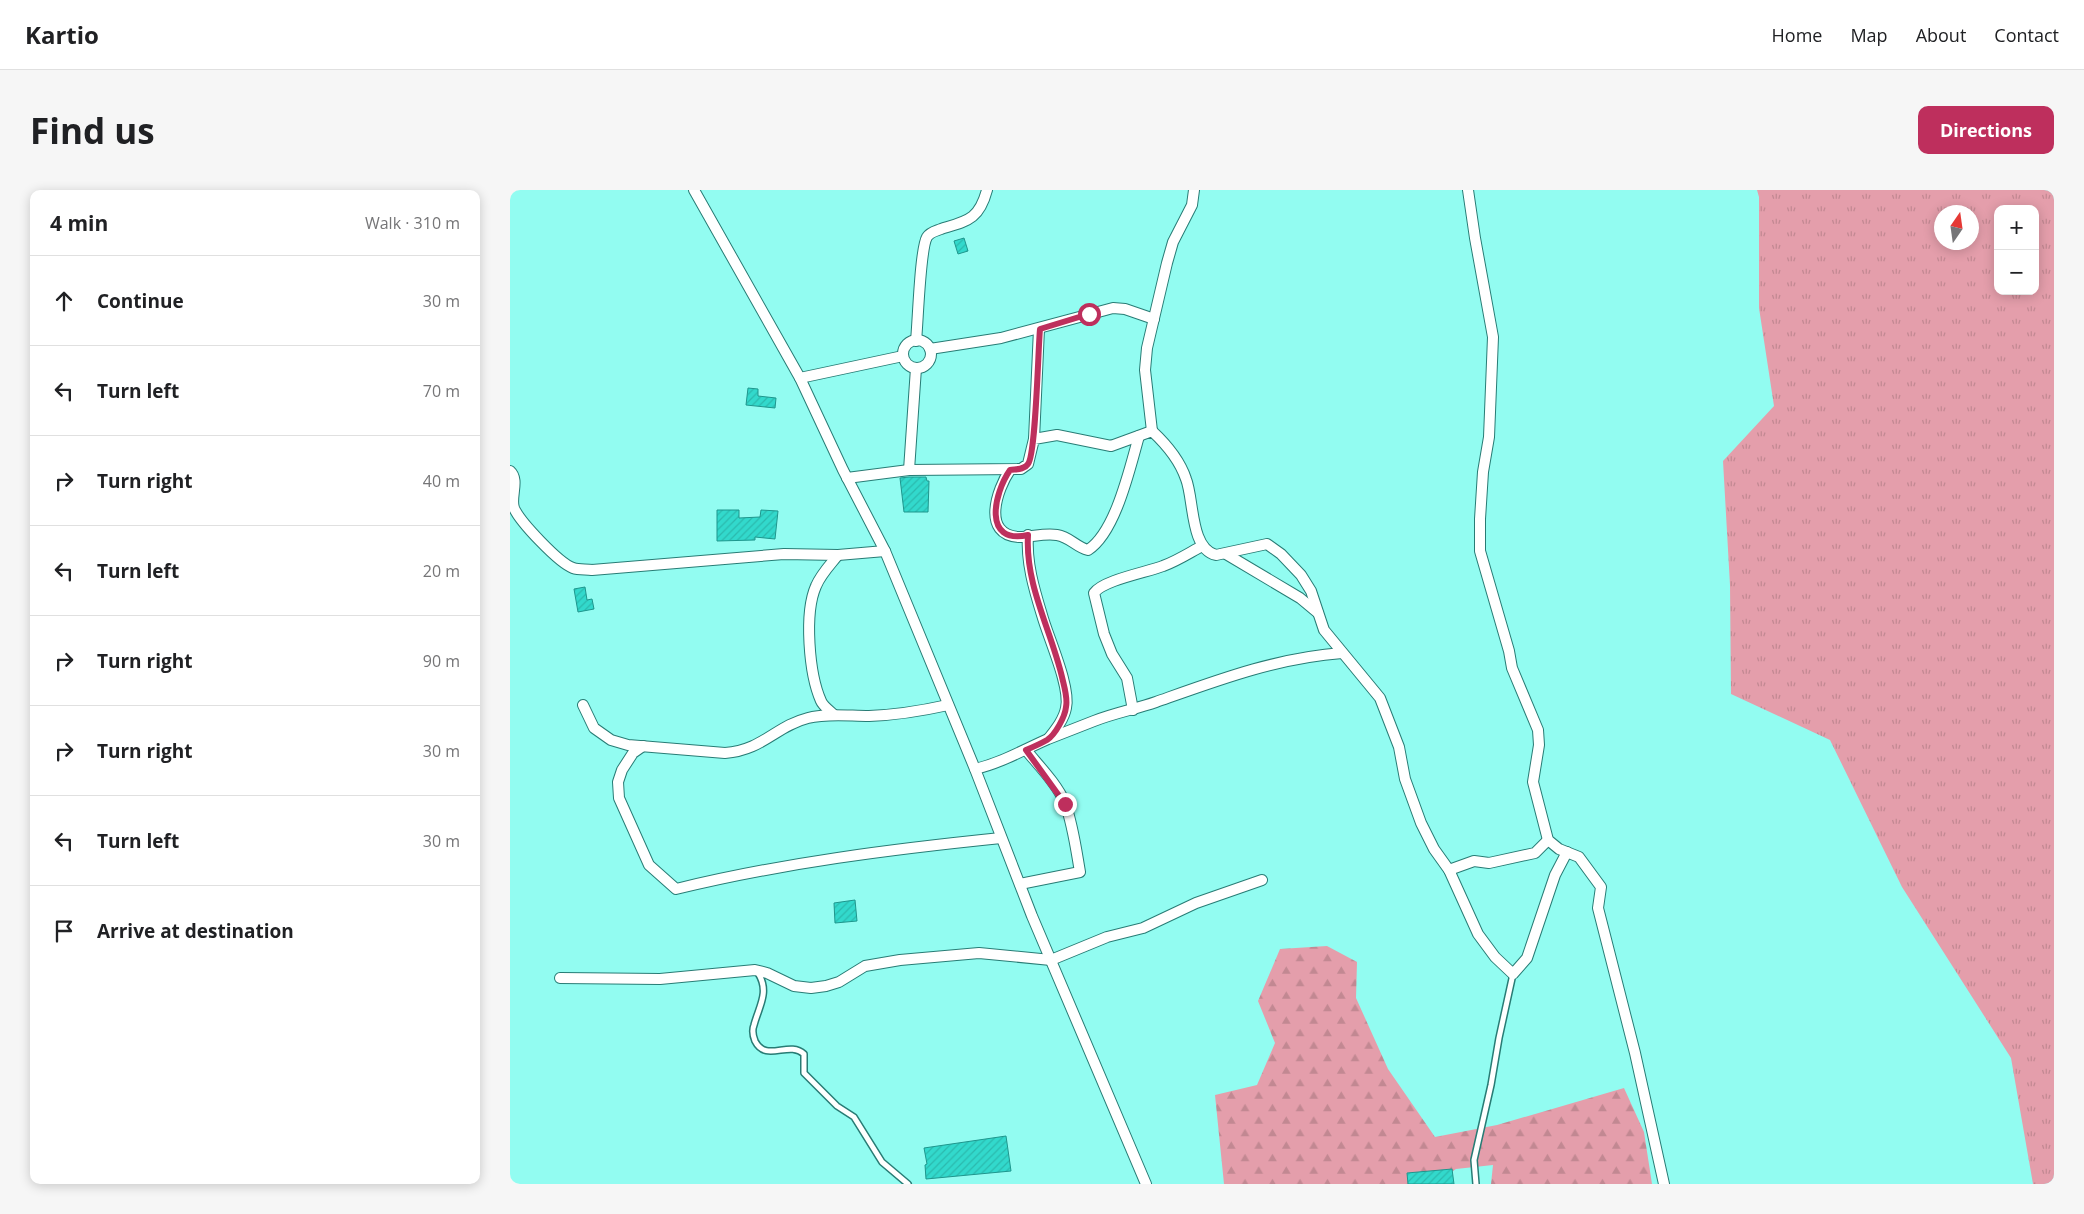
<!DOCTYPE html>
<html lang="en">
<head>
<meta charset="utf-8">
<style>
  :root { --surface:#fff; --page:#f6f6f6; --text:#202124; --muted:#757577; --line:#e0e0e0; --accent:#be2f5d }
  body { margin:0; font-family:"Open Sans",sans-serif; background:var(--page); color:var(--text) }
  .controls { position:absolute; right:15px; top:15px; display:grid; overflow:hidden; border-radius:10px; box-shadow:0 2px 12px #0003 }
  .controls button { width:45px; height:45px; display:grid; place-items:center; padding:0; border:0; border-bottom:1px solid var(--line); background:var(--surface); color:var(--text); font:25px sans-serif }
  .compass { position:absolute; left:1424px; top:15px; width:45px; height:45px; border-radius:50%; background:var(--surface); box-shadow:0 2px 12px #0003; rotate:13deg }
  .stop { position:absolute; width:15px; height:15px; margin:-11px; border:4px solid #be2f5d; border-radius:50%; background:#fff }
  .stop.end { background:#be2f5d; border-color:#fff; box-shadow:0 1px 5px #0008 }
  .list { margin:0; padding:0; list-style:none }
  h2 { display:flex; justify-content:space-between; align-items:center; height:65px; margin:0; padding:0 20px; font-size:21px }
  h2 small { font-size:16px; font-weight:400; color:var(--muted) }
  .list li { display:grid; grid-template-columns:32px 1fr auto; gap:15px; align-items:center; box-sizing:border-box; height:90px; padding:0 20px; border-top:1px solid var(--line) }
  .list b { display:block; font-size:19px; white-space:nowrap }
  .list em { font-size:16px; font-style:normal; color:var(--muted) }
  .icon { flex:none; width:28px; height:28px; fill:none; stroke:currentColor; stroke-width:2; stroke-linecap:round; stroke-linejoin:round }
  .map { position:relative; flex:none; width:1544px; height:994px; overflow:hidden; border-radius:10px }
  header { display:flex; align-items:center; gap:30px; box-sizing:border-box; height:70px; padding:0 25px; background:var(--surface); border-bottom:1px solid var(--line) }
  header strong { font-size:24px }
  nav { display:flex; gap:28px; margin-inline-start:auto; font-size:18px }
  .intro { display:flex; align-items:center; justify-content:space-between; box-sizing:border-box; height:120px; padding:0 30px }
  h1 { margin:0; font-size:35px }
  .button { padding:12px 22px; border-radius:10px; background:var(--accent); color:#fff; font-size:18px; font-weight:700 }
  main { display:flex; gap:30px; padding:0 30px }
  aside { flex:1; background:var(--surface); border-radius:10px; box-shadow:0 2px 12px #0003 }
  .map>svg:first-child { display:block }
  .grass { fill:url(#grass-tufts); fill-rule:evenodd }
  .forest { fill:url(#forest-firs) }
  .building { fill:url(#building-hatch); stroke:#1e968d }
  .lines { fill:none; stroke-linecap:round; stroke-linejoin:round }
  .service-casing { stroke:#287c75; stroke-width:8 }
  .minor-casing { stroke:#287c75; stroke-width:12 }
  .service { stroke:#fff; stroke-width:5 }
  .minor { stroke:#fff; stroke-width:10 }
  .route { stroke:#be2f5d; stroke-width:6 }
</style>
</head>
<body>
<header>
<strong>Kartio</strong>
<nav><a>Home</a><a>Map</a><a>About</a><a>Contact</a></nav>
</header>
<div class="intro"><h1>Find us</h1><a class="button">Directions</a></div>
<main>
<aside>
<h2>4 min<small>Walk · 310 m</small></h2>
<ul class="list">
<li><svg class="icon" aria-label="ahead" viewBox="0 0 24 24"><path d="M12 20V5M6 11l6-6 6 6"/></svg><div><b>Continue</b></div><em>30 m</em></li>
<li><svg class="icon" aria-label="left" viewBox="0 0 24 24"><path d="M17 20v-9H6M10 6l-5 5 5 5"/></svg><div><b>Turn left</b></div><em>70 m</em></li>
<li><svg class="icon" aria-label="right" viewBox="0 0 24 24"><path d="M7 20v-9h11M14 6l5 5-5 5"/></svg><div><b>Turn right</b></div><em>40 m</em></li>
<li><svg class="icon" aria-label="left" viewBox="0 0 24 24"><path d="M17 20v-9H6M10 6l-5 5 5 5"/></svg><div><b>Turn left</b></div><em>20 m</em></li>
<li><svg class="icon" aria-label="right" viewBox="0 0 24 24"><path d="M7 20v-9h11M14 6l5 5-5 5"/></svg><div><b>Turn right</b></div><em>90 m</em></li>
<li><svg class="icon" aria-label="right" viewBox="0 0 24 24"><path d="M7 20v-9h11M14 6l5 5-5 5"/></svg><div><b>Turn right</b></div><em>30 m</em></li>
<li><svg class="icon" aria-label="left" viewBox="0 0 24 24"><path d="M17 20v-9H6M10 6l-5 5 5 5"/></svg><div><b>Turn left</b></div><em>30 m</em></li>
<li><svg class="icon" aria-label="arrive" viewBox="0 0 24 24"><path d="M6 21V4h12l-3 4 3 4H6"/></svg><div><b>Arrive at destination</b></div></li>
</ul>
</aside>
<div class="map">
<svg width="1544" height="994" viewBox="0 0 1544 994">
  <defs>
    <pattern id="grass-tufts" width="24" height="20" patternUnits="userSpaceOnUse" patternTransform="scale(1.25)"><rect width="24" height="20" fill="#e49eab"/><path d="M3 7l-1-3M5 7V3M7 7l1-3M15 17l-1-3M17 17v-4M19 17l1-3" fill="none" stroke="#c28892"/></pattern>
    <pattern id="forest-firs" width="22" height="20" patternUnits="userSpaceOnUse" patternTransform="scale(1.25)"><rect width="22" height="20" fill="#e49eab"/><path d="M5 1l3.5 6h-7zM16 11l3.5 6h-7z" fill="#c28892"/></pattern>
    <pattern id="building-hatch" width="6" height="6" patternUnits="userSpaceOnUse" patternTransform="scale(1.25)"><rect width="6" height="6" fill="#32d9cc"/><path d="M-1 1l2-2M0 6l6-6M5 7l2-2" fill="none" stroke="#2bbaae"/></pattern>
  </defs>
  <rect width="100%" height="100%" fill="#92fcf1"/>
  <path class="grass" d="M1247 0H1544V994H1523L1501 868 1392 697 1320 550 1221 504 1220 395 1213 271 1264 216 1249 118V7ZM1488 19H1525V101H1488ZM1432 22H1462V52H1432Z"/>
  <path class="forest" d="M817 756 847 772 846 808 878 879 925 947 987 935 1114 898 1134 942 1142 994H981L983 975 946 979 923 994H714L705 905 747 895 765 853 748 811 770 759Z"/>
  <g class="building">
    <path d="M454 48 458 61 448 64 444 51Z"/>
    <path d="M238 198 248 199V206L266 208 265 218 236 215Z"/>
    <path d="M399 287H416L417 291H419L418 322H394L390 288Z"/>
    <path d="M207 320H229V328L250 327 251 320 268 321 265 349 245 347V350L207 351Z"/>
    <path d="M75 397 77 410 82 409 84 419 68 422 64 399Z"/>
    <path d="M345 710 347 731 325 733 324 713Z"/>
    <path d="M496 946 501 981 416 989 415 975 417 974 414 958Z"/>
    <path d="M942 979 944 994H898L897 983Z"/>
  </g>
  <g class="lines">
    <defs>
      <g id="service">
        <path d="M248 783C260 802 249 816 244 835 242 840 243 846 245 851 256 873 279 850 294 864V883L327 916 344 927 372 972 398 994"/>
        <path d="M966 994 964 970 981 895 989 848 1003 784"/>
      </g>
      <g id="minor">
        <path d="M184 0 290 188 333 280 375 361 465 579 522 726 636 994"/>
        <path d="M958 0 965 48 983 147 979 247 973 282 970 329V361L999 461 1002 478 1028 540 1029 555 1023 592 1038 650 1049 659 1069 667 1091 697 1088 718 1125 863 1154 994"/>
        <circle cx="407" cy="164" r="14"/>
        <path d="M406 151C408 132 410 59 417 47 420 42 426 41 431 39 457 31 469 30 477 0"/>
        <path d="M420 159 491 148 603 118 615 119 644 129"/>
        <path d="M290 188 393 166"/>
        <path d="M642 241 635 180 637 158 657 73 663 52 682 15 684 0"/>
        <path d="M524 249 529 139"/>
        <path d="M399 280 406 178"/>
        <path d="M500 280C487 299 471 345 509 347 522 347 534 343 547 345 560 347 566 357 578 360 606 342 620 277 629 246"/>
        <path d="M0 281C10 290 0 307 4 318 10 332 49 373 63 378 69 380 77 379 82 380L274 364 328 365 375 361"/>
        <path d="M337 288 399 280 511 279 518 274 524 249 547 245 601 256 642 241C656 254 670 271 676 289 684 309 680 359 706 365L757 354 771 364 791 385 801 401 814 440 870 508 889 557 895 589 911 633 924 659 939 680 968 744 985 767 1003 784 1017 768 1045 685 1057 662"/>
        <path d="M518 345C516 372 524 399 532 425 538 447 561 497 556 518 554 529 546 539 539 548"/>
        <path d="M716 364 790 408 808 423"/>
        <path d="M73 515 84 538 101 550 118 555 215 563C253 560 266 536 298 528 317 523 339 526 359 526 386 525 411 521 438 515"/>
        <path d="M623 520 617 488 602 464 594 444 584 403C593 390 638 382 653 376 667 371 679 363 692 356"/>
        <path d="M324 525C320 521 313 516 311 511 299 484 294 423 306 396 311 384 320 375 328 365"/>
        <path d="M133 556 123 563 112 580 108 592 109 608 139 675 166 699C272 673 383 659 491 648"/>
        <path d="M465 579C491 573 513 560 538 549 553 543 569 537 584 531 604 523 626 519 646 512 708 490 766 468 832 463"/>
        <path d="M939 680 964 671 979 673 1025 663 1038 650"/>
        <path d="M510 694 570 682C566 659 563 635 555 613 547 594 529 576 516 560"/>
        <path d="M50 788 150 789 245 780 257 783 284 796 301 798 316 796 329 792 355 776 390 770 469 763 541 770 597 747 633 738 686 713 752 690"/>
      </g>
    </defs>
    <use href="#service" class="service-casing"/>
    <use href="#minor" class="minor-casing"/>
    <use href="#service" class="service"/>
    <use href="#minor" class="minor"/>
  </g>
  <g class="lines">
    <path class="route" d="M555 614 516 560C523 557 530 554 537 550 545 545 555 527 556 517 558 508 554 496 552 487 541 440 515 395 518 345 472 355 484 303 500 280 506 279 514 280 518 274 526 264 528 159 530 139L579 124"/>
  </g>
</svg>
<div class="controls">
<button>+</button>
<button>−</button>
</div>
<svg class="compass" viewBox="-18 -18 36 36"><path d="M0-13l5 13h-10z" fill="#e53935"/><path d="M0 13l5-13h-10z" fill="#757577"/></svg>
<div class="stop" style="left:579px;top:124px"></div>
<div class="stop end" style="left:555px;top:614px"></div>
</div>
</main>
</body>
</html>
